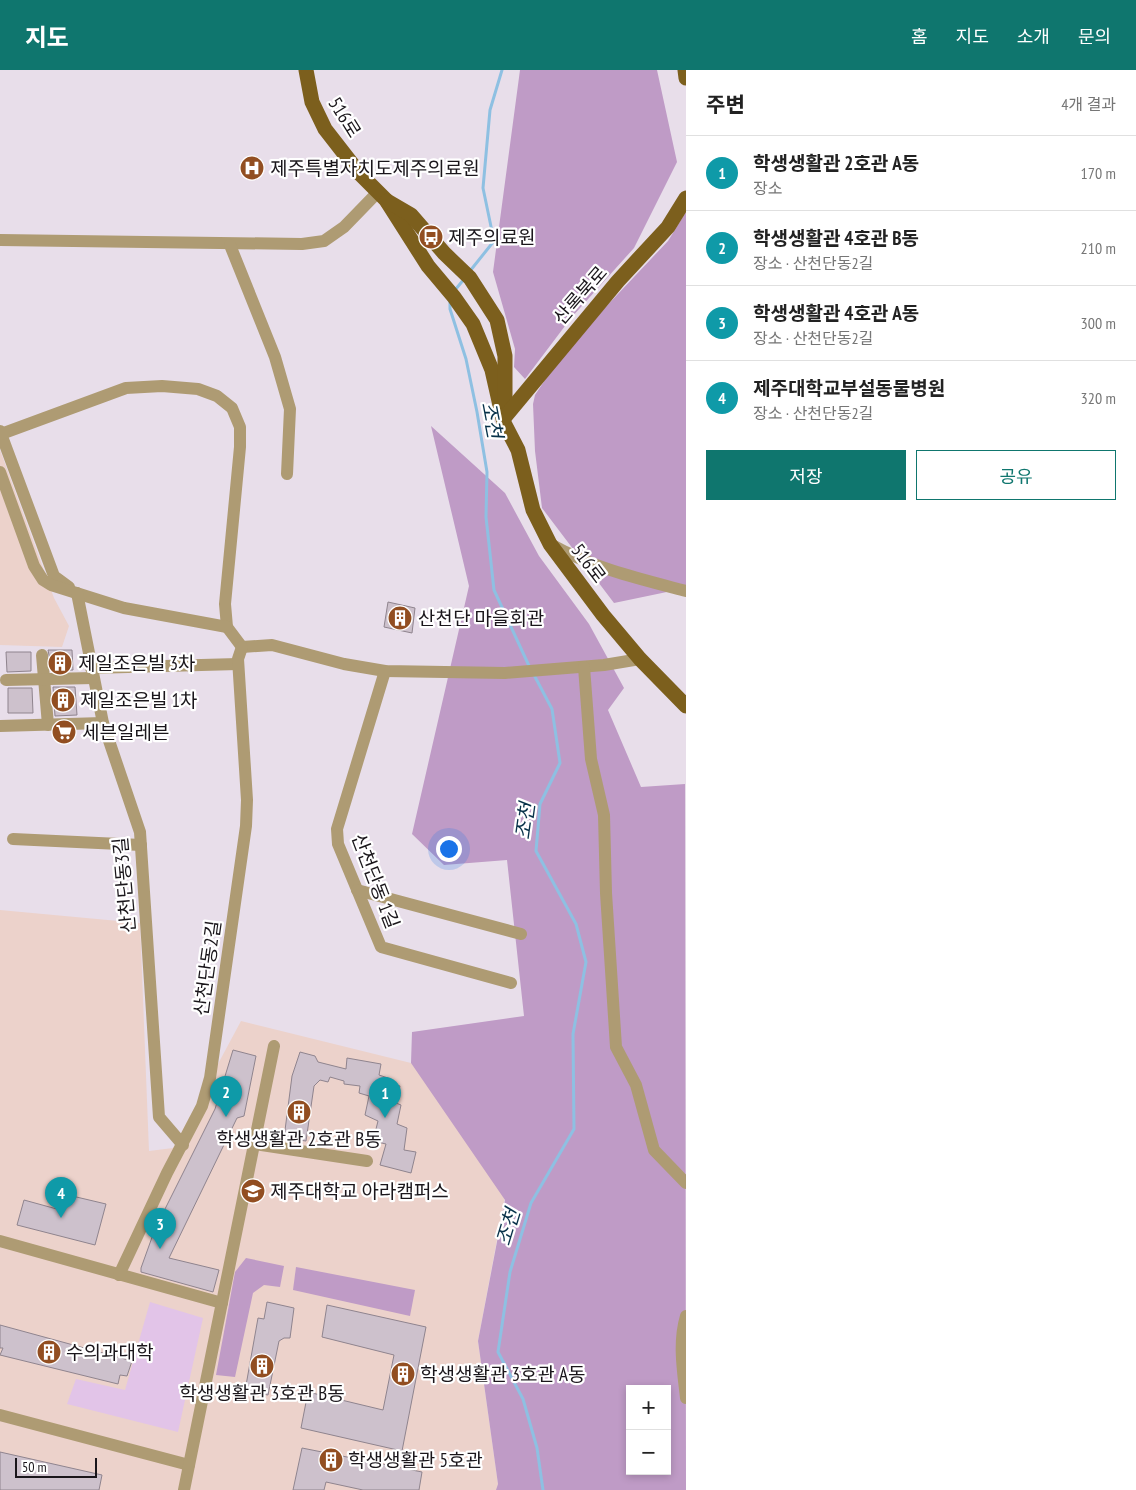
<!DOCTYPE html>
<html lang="ko">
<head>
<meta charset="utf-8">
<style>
  :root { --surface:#fff; --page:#f6f6f6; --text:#222; --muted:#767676; --line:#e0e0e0; --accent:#0f766e }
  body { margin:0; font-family:"PT Sans Narrow","Noto Sans KR",sans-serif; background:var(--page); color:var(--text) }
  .controls { position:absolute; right:15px; bottom:15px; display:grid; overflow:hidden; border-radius:0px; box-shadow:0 2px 8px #0003 }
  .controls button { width:45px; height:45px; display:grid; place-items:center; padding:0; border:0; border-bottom:1px solid var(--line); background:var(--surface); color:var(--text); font:25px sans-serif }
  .scale { position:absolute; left:15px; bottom:12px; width:82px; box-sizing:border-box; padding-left:5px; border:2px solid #1a161b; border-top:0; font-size:14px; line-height:18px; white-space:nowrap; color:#1a161b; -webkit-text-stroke:4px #fff; paint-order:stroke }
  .you { position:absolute; left:448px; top:778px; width:18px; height:18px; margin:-12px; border:4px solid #fff; border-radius:50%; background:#1a73e8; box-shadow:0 0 0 8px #1a73e833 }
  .badge { display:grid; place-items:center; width:32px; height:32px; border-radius:50%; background:var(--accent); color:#fff; font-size:16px; font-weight:700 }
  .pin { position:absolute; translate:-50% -41px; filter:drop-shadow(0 1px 2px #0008) }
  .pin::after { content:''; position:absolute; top:26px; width:18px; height:15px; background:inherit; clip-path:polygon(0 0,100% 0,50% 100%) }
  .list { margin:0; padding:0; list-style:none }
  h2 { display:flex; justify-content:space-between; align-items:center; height:65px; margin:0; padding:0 20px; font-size:21px }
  h2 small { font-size:16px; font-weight:400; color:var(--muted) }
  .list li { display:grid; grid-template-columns:32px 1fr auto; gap:15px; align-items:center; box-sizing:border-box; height:75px; padding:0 20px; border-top:1px solid var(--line) }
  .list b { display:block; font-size:19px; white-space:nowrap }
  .list p { margin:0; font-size:16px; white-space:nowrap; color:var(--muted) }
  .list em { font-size:16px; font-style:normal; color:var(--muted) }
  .actions { display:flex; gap:10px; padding:15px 20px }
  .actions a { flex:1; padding:11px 0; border:1px solid var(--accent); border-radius:0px; text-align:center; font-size:18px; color:var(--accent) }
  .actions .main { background:var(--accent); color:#fff }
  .map { position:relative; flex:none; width:686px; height:1420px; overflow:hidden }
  header { display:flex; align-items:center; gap:30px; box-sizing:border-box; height:70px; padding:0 25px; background:var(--accent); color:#fff }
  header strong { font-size:24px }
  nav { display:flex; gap:28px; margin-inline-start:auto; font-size:18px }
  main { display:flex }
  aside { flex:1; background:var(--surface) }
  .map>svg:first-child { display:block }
  .education { fill:#ecd2cb }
  .green { fill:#e2c4e8 }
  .forest { fill:#bf9bc6; fill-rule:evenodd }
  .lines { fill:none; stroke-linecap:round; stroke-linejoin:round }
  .stream { stroke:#8ec0e2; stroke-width:3 }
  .building { fill:#cdc1cc; stroke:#8f848e }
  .minor { stroke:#ae9b73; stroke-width:12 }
  .major { stroke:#7c5f1d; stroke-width:15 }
  .labels { text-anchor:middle; stroke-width:4.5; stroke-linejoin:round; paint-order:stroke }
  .street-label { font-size:19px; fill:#1a161b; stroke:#fff }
  .poi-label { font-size:19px; fill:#1a161b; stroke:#fff; text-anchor:start }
  .water-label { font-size:20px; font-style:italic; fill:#073149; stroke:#fff }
</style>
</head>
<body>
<header>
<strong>지도</strong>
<nav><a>홈</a><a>지도</a><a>소개</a><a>문의</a></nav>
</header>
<main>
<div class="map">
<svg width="686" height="1420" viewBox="0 0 686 1420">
  <rect width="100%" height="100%" fill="#e8deea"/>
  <g class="education">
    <path d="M0 380 54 528 69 556 62 577 0 575Z"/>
    <path d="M0 840 140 853 149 1081 173 1078 241 951 411 993 508 1111 478 1271 498 1414 497 1420H0Z"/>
  </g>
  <path class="green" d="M150 1232 203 1248 178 1362 67 1334 76 1309 125 1320Z"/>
  <g class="forest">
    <path d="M520 0H657L677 92 634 178 571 248 525 309 514 297 515 279 493 202Z"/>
    <path d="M686 142V518L614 533 542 438 535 381 533 334 535 325 553 298 600 243 668 171Z"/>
    <path d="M431 356 505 423 539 486 589 554 624 618 608 640 641 717 685 714 686 1420H496L498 1414 478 1271 505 1130 411 993 412 962 524 946 507 790 444 795 412 764 469 516ZM630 1319H667V1401H630Z"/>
    <path d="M246 1188 284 1196 280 1217 264 1215 253 1223 235 1307 216 1305 235 1202Z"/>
    <path d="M296 1197 415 1220 410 1246 293 1220Z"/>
  </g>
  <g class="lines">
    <g class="stream">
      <path d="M470 201 494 171 483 118 490 40 502 0"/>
      <path d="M455 220 465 208"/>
      <path d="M450 230V239L466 289 477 342 487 402 486 447 494 520 530 598"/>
      <path d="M533 603 552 639 560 693 540 734 536 781 576 854 586 892 573 964 574 1059 531 1133 510 1202 498 1282 523 1329 537 1378 543 1420"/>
    </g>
  </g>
  <g class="building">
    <path d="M388 532 415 538 412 563 384 557Z"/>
    <path d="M48 580H72L73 600 52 601Z"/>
    <path d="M6 582H31V601L7 602Z"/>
    <path d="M53 617H75L77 645 55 646Z"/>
    <path d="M8 618H32L33 643H8Z"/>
    <path d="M233 980 256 986 244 1046 237 1048 169 1188 219 1200 213 1222 141 1202V1198L155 1159 215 1039Z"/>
    <path d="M300 982 315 986 318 992 346 999 347 988 381 994 379 1005 388 1008 387 1012 400 1016 396 1033 401 1035 397 1054 407 1058 404 1080 416 1082 411 1103 380 1095 386 1074 373 1071 378 1051 365 1045 369 1026 359 1023 360 1016 344 1014V1011L330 1007 328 1012 320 1010 314 1016 306 1071 284 1068 292 1006Z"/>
    <path d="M68 1125 106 1134 95 1175 17 1155 24 1130 64 1141Z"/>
    <path d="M267 1232 294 1238 290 1268H284L279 1271 268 1325 245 1321 258 1248 264 1249Z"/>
    <path d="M327 1235 426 1257 402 1381 301 1358 308 1322 383 1340 394 1285 322 1267Z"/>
    <path d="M0 1255 132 1291 127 1306 120 1305 118 1314 0 1285 3 1278H0Z"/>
    <path d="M302 1378 422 1402 419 1420H363L326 1412 324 1420H293Z"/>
    <path d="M0 1382 102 1405 99 1420H0Z"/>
  </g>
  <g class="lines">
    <g class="minor">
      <path d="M0 170 302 174 324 171 344 157 378 122"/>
      <path d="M230 175 275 287 290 339 287 404"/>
      <path d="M0 361 54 506 69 517"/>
      <path d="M1 364 126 318 162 316 198 319 217 326 232 338 240 357V377L225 534 227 557 242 577"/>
      <path d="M0 402 34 496 43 510 51 515 124 538 227 557"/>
      <path d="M552 475C593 498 640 509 686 521"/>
      <path d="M77 523 103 653 140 762 159 1047 183 1075"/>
      <path d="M242 577 272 575 344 594 385 601 505 603 604 595 640 589"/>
      <path d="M42 585 48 655"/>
      <path d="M584 597 591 689 604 745 606 823 616 977 636 1015 654 1080 686 1113"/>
      <path d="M91 598 238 594"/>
      <path d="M385 601 337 759 338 774 381 877 511 913"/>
      <path d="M6 610 93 608"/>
      <path d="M0 656 103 653"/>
      <path d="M13 769 141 775"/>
      <path d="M357 820 521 864"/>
      <path d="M254 1074 367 1091"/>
      <path d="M0 1171 222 1233"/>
      <path d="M119 1205 167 1103 202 1036 210 1008 246 756 247 730 238 589 242 577"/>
      <path d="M686 1246C678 1273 683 1301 686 1328"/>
      <path d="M0 1345 189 1395"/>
      <path d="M184 1420 274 976"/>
    </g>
    <g class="major">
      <path d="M306 0 312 32 325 59 360 104 386 130 428 196 454 227 473 254 492 300 504 353 518 380 533 440 550 474 603 545 640 589 686 636"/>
      <path d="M685 0 686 8"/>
      <path d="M387 131 411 145 444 183 470 208 497 250 505 286V332"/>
      <path d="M504 348 618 211 668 157 686 128"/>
    </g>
  </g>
  <defs>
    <symbol id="hospital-disc" viewBox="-11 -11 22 22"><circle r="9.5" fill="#924e21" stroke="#fff"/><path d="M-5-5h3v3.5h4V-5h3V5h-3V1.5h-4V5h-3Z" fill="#fff"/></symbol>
    <symbol id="bus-disc" viewBox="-11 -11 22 22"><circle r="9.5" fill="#924e21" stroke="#fff"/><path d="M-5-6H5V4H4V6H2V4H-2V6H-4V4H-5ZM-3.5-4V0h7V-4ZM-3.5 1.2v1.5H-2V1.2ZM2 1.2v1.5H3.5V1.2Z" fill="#fff"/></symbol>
    <symbol id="building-disc" viewBox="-11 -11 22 22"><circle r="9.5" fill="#924e21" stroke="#fff"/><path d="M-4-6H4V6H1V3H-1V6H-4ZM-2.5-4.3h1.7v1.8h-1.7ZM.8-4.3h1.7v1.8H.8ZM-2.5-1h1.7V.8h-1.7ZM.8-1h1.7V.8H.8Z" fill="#fff"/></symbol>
    <symbol id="supermarket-disc" viewBox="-11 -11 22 22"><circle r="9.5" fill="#924e21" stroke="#fff"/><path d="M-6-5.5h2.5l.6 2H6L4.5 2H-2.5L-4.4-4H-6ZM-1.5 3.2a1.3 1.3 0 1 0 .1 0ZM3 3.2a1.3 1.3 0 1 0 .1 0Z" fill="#fff"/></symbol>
    <symbol id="university-disc" viewBox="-11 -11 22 22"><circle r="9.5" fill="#924e21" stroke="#fff"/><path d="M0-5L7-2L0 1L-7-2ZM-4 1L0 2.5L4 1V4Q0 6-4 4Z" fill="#fff"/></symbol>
  </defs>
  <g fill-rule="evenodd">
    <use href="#hospital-disc" x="238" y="84" width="28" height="28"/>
    <use href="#bus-disc" x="417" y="153" width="28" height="28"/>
    <use href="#building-disc" x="386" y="534" width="28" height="28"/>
    <use href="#building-disc" x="46" y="579" width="28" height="28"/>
    <use href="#building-disc" x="49" y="616" width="28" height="28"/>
    <use href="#supermarket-disc" x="50" y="648" width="28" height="28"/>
    <use href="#building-disc" x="285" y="1028" width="28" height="28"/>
    <use href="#university-disc" x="239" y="1107" width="28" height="28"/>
    <use href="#building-disc" x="35" y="1268" width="28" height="28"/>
    <use href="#building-disc" x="248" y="1282" width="28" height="28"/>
    <use href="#building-disc" x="389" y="1290" width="28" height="28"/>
    <use href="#building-disc" x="317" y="1376" width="28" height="28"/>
  </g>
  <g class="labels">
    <g class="street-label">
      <text transform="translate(345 47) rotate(58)" y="7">516로</text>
      <text transform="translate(580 225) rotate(-49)" y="7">산록북로</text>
      <text transform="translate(589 493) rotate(53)" y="7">516로</text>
      <text transform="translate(376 811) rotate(69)" y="7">산천단동 1길</text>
      <text transform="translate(124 815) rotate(-95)" y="7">산천단동3길</text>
      <text transform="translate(207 898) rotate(-82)" y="7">산천단동2길</text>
    </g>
    <g class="poi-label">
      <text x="270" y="105">제주특별자치도제주의료원</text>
      <text x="448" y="174">제주의료원</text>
      <text x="418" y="555">산천단 마을회관</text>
      <text x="78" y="600">제일조은빌 3차</text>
      <text x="80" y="637">제일조은빌 1차</text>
      <text x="82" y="669">세븐일레븐</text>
      <text x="299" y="1076" text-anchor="middle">학생생활관 2호관 B동</text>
      <text x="270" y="1128">제주대학교 아라캠퍼스</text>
      <text x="66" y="1289">수의과대학</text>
      <text x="420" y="1311">학생생활관 3호관 A동</text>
      <text x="262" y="1330" text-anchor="middle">학생생활관 3호관 B동</text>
      <text x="348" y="1397">학생생활관 5호관</text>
    </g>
    <g class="water-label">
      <text transform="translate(492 350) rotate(79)" y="7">조천</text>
      <text transform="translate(525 751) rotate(-82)" y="7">조천</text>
      <text transform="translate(508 1157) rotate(-73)" y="7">조천</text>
    </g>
  </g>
</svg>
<div class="controls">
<button>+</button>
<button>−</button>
</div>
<div class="scale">50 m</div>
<div class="you"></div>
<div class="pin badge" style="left:385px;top:1048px;background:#0f9aa8">1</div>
<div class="pin badge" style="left:226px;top:1047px;background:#0f9aa8">2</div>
<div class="pin badge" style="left:160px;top:1179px;background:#0f9aa8">3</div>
<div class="pin badge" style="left:61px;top:1148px;background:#0f9aa8">4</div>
</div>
<aside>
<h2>주변<small>4개 결과</small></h2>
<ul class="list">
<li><span class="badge" style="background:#0f9aa8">1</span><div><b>학생생활관 2호관 A동</b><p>장소</p></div><em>170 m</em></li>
<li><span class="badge" style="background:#0f9aa8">2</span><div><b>학생생활관 4호관 B동</b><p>장소 · 산천단동2길</p></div><em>210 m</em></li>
<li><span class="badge" style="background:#0f9aa8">3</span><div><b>학생생활관 4호관 A동</b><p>장소 · 산천단동2길</p></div><em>300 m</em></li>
<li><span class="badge" style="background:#0f9aa8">4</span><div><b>제주대학교부설동물병원</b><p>장소 · 산천단동2길</p></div><em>320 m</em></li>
</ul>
<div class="actions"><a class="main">저장</a><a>공유</a></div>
</aside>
</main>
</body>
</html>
